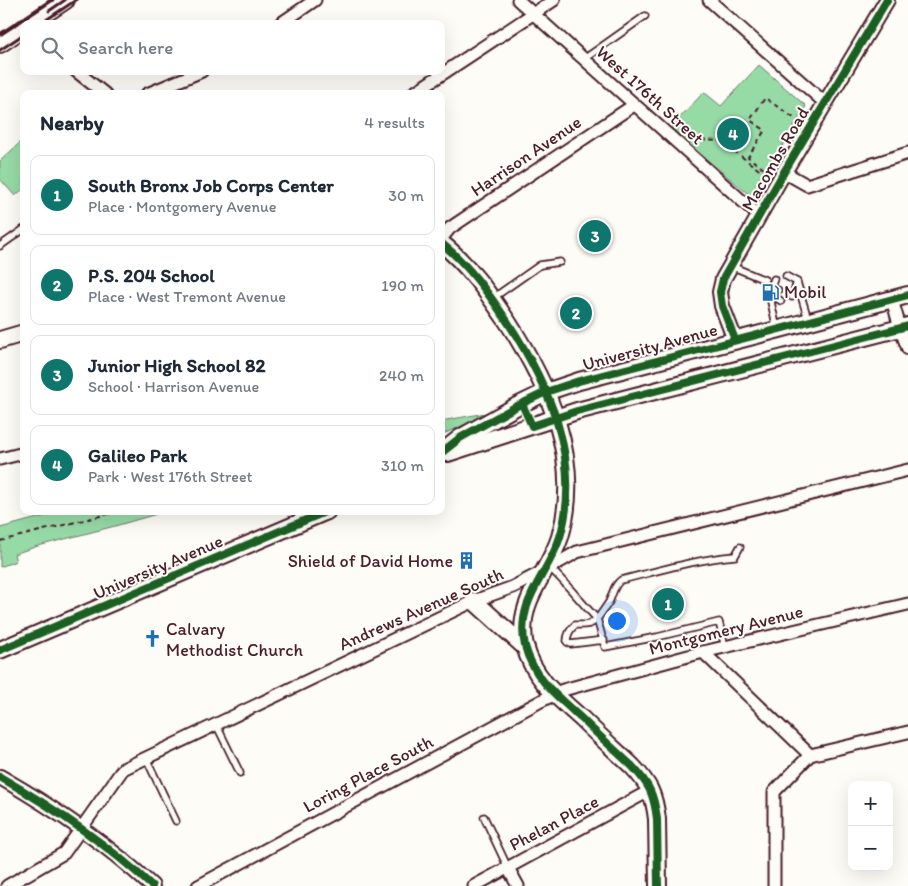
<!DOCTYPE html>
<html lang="en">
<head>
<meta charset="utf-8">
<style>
  :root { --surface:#fff; --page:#f6f6f7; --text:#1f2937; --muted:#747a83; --line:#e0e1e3; --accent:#0f766e }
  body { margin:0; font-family:Itim,sans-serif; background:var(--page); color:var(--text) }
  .controls { position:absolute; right:15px; bottom:15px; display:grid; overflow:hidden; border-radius:10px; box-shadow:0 5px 20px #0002 }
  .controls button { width:45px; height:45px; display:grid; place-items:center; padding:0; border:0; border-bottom:1px solid var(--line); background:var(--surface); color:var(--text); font:25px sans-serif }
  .you { position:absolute; left:616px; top:620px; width:18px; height:18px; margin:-12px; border:4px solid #fff; border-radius:50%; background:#1a73e8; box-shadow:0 0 0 8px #1a73e833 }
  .badge { display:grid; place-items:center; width:32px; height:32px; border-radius:50%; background:var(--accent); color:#fff; font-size:16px; font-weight:700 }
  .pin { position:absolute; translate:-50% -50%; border:2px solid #fff; box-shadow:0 1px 5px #0006 }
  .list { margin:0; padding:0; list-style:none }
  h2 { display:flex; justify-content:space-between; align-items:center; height:65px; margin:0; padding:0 20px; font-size:21px }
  h2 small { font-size:16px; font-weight:400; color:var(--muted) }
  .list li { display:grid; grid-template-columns:32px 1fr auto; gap:15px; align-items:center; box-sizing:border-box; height:80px; margin:0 10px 10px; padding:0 10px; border:1px solid var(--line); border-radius:10px }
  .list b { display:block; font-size:19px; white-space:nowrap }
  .list p { margin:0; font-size:16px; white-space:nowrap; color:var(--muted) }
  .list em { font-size:16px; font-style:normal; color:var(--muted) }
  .icon { flex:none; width:28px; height:28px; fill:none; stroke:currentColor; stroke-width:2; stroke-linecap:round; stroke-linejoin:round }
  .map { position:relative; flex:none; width:908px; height:886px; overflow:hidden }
  .search { position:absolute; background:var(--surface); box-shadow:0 5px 20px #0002; left:20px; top:20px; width:425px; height:55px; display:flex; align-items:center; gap:12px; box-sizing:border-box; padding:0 18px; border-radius:10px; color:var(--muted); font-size:19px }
  .panel { position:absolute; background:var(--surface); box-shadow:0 5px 20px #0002; left:20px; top:90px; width:425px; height:425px; border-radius:10px }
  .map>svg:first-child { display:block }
  .green { fill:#96daa6; stroke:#707c68 }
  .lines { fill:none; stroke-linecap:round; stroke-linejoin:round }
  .service-casing { stroke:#4a1f2b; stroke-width:9 }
  .minor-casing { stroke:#4a1f2b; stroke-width:15 }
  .tertiary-casing { stroke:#4a1f2b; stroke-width:18 }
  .secondary-casing { stroke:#4a1f2b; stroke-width:20 }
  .path { stroke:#4a1f2b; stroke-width:2; stroke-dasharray:5 4; stroke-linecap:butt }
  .service { stroke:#fdfcf7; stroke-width:5.5 }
  .minor { stroke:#fdfcf7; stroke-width:11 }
  .tertiary { stroke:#fdfcf7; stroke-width:14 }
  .secondary { stroke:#fdfcf7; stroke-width:16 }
  .rail { stroke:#4a1f2b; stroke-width:3 }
  .cycleway-casing { stroke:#fdfcf7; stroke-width:11 }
  .cycleway { stroke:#1b5e20; stroke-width:8 }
  .labels { text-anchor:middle; stroke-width:4; stroke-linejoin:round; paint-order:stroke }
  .street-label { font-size:18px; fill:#4a1f2b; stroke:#fdfcf7 }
  .poi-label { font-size:18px; fill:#4a1f2b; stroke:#fdfcf7; text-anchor:start }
</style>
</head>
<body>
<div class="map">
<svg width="908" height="886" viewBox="0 0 908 886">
  <rect width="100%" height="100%" fill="#fdfcf7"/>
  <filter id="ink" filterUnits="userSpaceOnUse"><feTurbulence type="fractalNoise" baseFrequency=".02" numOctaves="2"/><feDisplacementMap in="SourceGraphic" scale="10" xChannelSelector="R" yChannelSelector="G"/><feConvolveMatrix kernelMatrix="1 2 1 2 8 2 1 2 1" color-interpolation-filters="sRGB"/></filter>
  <g filter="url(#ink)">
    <g class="green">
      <path d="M759 65 806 106 752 197 682 139 670 128 704 92 721 106Z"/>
      <path d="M24 139V188L15 196 0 179V161Z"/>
      <path d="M497 411 441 435V421Z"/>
      <path d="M64 511H167L115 526 38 546 14 554 16 561 0 567V528Z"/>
    </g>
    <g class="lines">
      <defs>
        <g id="service">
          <path d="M584 59 645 16"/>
          <path d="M0 246 24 229"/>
          <path d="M731 266 765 280 769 293 777 329"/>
          <path d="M786 276 797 282 808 319"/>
          <path d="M774 279 769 293 778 290"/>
          <path d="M769 293 781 301"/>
          <path d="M792 297 797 282"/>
          <path d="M493 298 540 265 560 262"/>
          <path d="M550 568C567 584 581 602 597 619 601 614 605 608 609 602 613 594 613 586 621 580 658 571 697 559 735 556L740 547"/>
          <path d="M604 640 571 644 567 642C567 634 570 630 575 625 584 625 590 626 597 619L605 647 657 637 719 622 725 647"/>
          <path d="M216 724 240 773"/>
          <path d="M146 758 176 821"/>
          <path d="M484 817 508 868"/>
        </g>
        <g id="minor">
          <path d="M518 0 759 216"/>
          <path d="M709 0 825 103"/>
          <path d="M280 24 315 0"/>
          <path d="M76 71 105 94"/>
          <path d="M147 94 202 71"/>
          <path d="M412 94 554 0"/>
          <path d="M784 172 807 185 908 153"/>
          <path d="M441 239 450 228 634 105"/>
          <path d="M892 299 900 328 908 349"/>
          <path d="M0 459 24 453"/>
          <path d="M703 652 810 755"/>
          <path d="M810 755 908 732"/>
          <path d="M508 868 518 886"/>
          <path d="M7 886 64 853 123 769 474 601 513 587 542 572 577 552 908 470"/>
          <path d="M198 886 541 701 563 690 703 652 908 604"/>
          <path d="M474 886 651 790"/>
          <path d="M774 886V792L810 755"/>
        </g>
        <g id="tertiary">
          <path d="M735 340 722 306 720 292 723 279 784 172 887 0"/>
          <path d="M0 777C54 808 107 844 152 886"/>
        </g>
        <g id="secondary">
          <path d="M30 24 66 0"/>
          <path d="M0 44 24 28"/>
          <path d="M441 243C468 264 488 293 507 321 548 384 583 460 560 537 548 575 515 601 525 646 533 678 559 698 582 719 598 735 615 750 632 766 649 784 654 794 657 819L658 886"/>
          <path d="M0 340 24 333"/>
          <path d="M441 453 460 438 517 406 546 392 579 381 757 335 908 295"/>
          <path d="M448 453 577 411 908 326"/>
          <path d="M474 601 526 648"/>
          <path d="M0 650 327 511"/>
        </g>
      </defs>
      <use href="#service" class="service-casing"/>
      <use href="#minor" class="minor-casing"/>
      <use href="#tertiary" class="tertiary-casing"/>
      <use href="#secondary" class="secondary-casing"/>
      <g class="path">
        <path d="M692 140 721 141 762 172"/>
        <path d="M764 169 748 157 765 130 750 120 765 98 794 118"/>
        <path d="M0 541 120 511"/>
      </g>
      <use href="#service" class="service"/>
      <use href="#minor" class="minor"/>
      <use href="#tertiary" class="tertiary"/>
      <use href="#secondary" class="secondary"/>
      <g class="rail">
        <path d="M49 11 65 0"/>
        <path d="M40 24 76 0"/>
        <path d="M0 35 53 0"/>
        <path d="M0 50 24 34"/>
      </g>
      <defs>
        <g id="cycleway">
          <path d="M441 243C468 264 488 293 507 321 548 384 583 460 560 537 548 575 515 601 525 646 533 678 559 698 582 719 598 735 615 750 632 766 649 784 654 794 657 819L658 886"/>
          <path d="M735 340 722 306 720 292 723 279 784 172 887 0"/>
          <path d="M522 404 532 426 577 411 908 326"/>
          <path d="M441 453 460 438 517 406 546 392 579 381 757 335 908 295"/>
          <path d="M0 650 327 511"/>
          <path d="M0 777C54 808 107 844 152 886"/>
        </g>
      </defs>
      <use href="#cycleway" class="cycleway-casing"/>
      <use href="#cycleway" class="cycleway"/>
    </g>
  </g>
  <defs>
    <symbol id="fuel-bare" viewBox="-9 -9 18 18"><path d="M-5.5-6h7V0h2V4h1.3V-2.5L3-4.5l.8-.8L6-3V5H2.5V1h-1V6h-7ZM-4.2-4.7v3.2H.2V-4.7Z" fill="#1f6fb2" stroke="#fdfcf7" stroke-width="2.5" paint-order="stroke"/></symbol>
    <symbol id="building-bare" viewBox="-9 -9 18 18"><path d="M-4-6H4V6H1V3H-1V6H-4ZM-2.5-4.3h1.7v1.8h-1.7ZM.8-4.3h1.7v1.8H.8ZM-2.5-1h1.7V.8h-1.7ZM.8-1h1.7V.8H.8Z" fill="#1f6fb2" stroke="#fdfcf7" stroke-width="2.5" paint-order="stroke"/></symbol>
    <symbol id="church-bare" viewBox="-9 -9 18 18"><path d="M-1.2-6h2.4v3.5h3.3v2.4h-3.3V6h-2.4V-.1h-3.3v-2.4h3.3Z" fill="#1f6fb2" stroke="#fdfcf7" stroke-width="2.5" paint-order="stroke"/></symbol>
  </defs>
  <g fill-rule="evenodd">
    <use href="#fuel-bare" x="758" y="280" width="25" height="25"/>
    <use href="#building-bare" x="454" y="548" width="25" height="25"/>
    <use href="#church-bare" x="140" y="626" width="25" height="25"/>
  </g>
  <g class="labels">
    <g class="street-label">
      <text transform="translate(650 95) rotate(42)" y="6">West 176th Street</text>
      <text transform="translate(526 156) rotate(-34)" y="6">Harrison Avenue</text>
      <text transform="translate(775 159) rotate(-60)" y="6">Macombs Road</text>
      <text transform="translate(650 347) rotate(-15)" y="6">University Avenue</text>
      <text transform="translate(158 567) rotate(-23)" y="6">University Avenue</text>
      <text transform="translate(421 609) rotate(-24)" y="6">Andrews Avenue South</text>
      <text transform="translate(726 630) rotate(-14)" y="6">Montgomery Avenue</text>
      <text transform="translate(368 774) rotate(-28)" y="6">Loring Place South</text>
      <text transform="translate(554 823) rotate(-28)" y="6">Phelan Place</text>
    </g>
    <g class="poi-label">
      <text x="784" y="298">Mobil</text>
      <text x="453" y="567" text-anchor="end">Shield of David Home</text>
      <text x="166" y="635">Calvary<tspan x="166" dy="21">Methodist Church</tspan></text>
    </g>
  </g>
</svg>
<div class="controls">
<button>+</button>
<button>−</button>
</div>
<div class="you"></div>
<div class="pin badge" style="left:668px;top:604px">1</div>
<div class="pin badge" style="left:576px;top:313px">2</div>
<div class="pin badge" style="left:595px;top:236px">3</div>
<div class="pin badge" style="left:733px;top:134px">4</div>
<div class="search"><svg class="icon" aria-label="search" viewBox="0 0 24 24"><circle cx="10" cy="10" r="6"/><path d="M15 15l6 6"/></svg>Search here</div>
<section class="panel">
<h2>Nearby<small>4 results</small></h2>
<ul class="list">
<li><span class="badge">1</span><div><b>South Bronx Job Corps Center</b><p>Place · Montgomery Avenue</p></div><em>30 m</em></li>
<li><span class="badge">2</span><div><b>P.S. 204 School</b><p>Place · West Tremont Avenue</p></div><em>190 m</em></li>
<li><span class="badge">3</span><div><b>Junior High School 82</b><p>School · Harrison Avenue</p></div><em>240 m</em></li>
<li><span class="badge">4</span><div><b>Galileo Park</b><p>Park · West 176th Street</p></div><em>310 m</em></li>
</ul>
</section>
</div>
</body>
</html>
